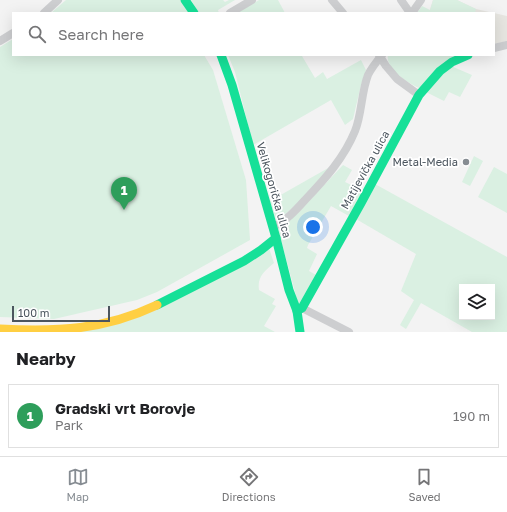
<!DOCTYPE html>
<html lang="en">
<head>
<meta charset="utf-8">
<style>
  :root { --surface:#fff; --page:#f2f2f2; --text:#202124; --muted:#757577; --line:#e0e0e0; --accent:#868c92 }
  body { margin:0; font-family:"Golos Text",sans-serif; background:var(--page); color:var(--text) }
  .controls { position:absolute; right:12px; bottom:12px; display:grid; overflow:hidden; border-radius:0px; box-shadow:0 4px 16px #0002 }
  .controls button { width:36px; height:36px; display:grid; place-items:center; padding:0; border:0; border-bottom:1px solid var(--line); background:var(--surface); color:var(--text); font:20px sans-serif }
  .scale { position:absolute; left:12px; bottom:10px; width:98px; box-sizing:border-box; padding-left:4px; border:2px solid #4b555e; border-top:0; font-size:11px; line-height:14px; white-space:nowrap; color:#4b555e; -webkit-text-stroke:3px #fff; paint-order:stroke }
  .you { position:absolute; left:313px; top:227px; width:14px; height:14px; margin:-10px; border:3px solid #fff; border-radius:50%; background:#1a73e8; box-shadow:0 0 0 6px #1a73e833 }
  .badge { display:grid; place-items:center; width:26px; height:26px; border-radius:50%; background:var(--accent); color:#fff; font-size:13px; font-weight:700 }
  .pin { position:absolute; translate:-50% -33px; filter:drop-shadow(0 1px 2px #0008) }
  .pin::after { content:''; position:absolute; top:21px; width:14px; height:12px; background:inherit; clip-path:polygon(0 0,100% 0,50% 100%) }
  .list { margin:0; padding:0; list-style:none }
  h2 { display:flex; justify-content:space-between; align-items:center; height:52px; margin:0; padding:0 16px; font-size:17px }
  h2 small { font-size:13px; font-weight:400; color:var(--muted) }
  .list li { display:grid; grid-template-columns:26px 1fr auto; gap:12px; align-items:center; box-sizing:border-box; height:64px; margin:0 8px 8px; padding:0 8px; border:1px solid var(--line); border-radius:0px }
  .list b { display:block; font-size:15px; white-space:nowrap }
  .list p { margin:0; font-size:13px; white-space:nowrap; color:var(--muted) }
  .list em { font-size:13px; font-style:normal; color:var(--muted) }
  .icon { flex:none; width:22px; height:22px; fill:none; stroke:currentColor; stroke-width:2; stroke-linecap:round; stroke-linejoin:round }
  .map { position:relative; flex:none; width:507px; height:332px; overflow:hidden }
  .search { position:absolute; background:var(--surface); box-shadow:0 4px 16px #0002; left:12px; right:12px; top:12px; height:44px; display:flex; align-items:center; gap:10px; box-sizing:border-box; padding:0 14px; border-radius:0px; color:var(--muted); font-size:15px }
  .sheet { height:124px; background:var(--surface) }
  nav { display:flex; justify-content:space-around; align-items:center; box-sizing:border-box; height:56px; border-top:1px solid var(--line); background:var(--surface); font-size:11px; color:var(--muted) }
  nav a { display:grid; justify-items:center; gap:2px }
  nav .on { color:var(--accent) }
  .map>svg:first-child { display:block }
  .commercial { fill:#e7e6e1 }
  .green { fill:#daf0e2; fill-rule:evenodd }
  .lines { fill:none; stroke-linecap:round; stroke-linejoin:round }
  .street { stroke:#cdced0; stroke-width:8 }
  .fast { stroke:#16e098; stroke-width:9 }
  .slow { stroke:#ffcf43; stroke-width:9 }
  .poi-dot { fill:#868c92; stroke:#fff; stroke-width:1.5 }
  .labels { text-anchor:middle; stroke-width:3.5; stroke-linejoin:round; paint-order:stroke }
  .poi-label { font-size:11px; fill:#4b555e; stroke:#fff; text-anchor:end }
  .street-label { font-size:11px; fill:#4b555e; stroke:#fff }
</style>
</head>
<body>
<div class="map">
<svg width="507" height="332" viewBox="0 0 507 332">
  <rect width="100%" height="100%" fill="#f3f3f3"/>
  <path class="commercial" d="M433 0H457L476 9 507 16V41L494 44V13H429Z"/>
  <g class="green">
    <path d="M66 0H180L189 13H51Z"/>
    <path d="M191 0H223L225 2 229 0H235L218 10 219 13H199Z"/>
    <path d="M259 0H278L285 13H237Z"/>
    <path d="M433 0H457L476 9 475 13H417L422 6 430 10Z"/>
    <path d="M13 39V55H204L213 70 246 180 250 240 157 292 137 300 54 319 0 317V47Z"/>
    <path d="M228 55H303L302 56 315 78 323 72 327 79 361 60 366 70 361 85 353 119 345 125 331 100 253 145 235 72Z"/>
    <path d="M388 55H455L419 88C408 83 385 69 388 55Z"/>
    <path d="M451 66 472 75 460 97 449 92 444 101 426 92Z"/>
    <path d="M474 156 483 161 470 186 462 182Z"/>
    <path d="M343 165 352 170 345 182 364 191 349 216 331 206 308 245 307 248 317 254 309 271 316 275 299 304 298 303 278 229 297 214Z"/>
    <path d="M330 167C313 186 297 207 276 221L270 201Z"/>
    <path d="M494 167 507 174V213L478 197Z"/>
    <path d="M375 184 507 257V332H472L421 303 406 329 400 325 414 300 401 291 416 254 356 219ZM462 287H492V317H462Z"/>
    <path d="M269 248 274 263C265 271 257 276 259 290L275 299 272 304 276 306 264 326 275 332H74L110 325Z"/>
  </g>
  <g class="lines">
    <g class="street">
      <path d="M332 0 343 13"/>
      <path d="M401 0 410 13"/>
      <path d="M44 13 58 0"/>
      <path d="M230 13 252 0"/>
      <path d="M412 13 421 0"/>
      <path d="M0 41 13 33"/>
      <path d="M494 48 507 45"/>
      <path d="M379 55 386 66 397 79 419 95"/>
      <path d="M273 227C286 221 296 210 305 200 325 179 344 158 355 131 362 114 361 93 368 75 372 67 377 61 382 55"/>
      <path d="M302 308 349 332"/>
    </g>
    <g class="fast">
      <path d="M185 0 194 13"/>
      <path d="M221 55 232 85 276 238 289 290 297 311 300 332"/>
      <path d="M157 305 244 261 261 250 276 238"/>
      <path d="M297 311 302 308 361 203 419 95 440 71 452 62 468 55"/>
    </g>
    <path class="slow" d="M0 329C58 332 104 330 157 305"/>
  </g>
  <circle class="poi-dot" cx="466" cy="162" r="4"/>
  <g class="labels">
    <g class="poi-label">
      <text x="458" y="166">Metal-Media</text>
    </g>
    <g class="street-label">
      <text transform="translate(365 170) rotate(-61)" y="4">Matijevička ulica</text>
      <text transform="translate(274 190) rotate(74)" y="4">Velikogorička ulica</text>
    </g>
  </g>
</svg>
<div class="controls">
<button><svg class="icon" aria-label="layers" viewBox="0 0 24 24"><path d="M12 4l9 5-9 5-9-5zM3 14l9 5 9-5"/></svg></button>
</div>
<div class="scale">100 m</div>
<div class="you"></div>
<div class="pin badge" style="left:124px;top:210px;background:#2e9e5b">1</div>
<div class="search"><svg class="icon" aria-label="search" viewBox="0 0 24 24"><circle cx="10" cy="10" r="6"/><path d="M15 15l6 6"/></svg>Search here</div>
</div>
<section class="sheet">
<h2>Nearby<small></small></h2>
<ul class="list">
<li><span class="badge" style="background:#2e9e5b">1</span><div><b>Gradski vrt Borovje</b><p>Park</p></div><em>190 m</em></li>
</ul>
</section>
<nav>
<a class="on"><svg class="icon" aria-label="map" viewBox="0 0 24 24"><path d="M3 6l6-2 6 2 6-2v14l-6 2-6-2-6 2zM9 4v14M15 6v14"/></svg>Map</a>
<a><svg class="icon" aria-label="directions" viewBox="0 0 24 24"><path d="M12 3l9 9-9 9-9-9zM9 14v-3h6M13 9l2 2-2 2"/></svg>Directions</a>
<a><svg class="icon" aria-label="saved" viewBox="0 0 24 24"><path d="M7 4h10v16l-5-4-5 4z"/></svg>Saved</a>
</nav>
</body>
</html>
